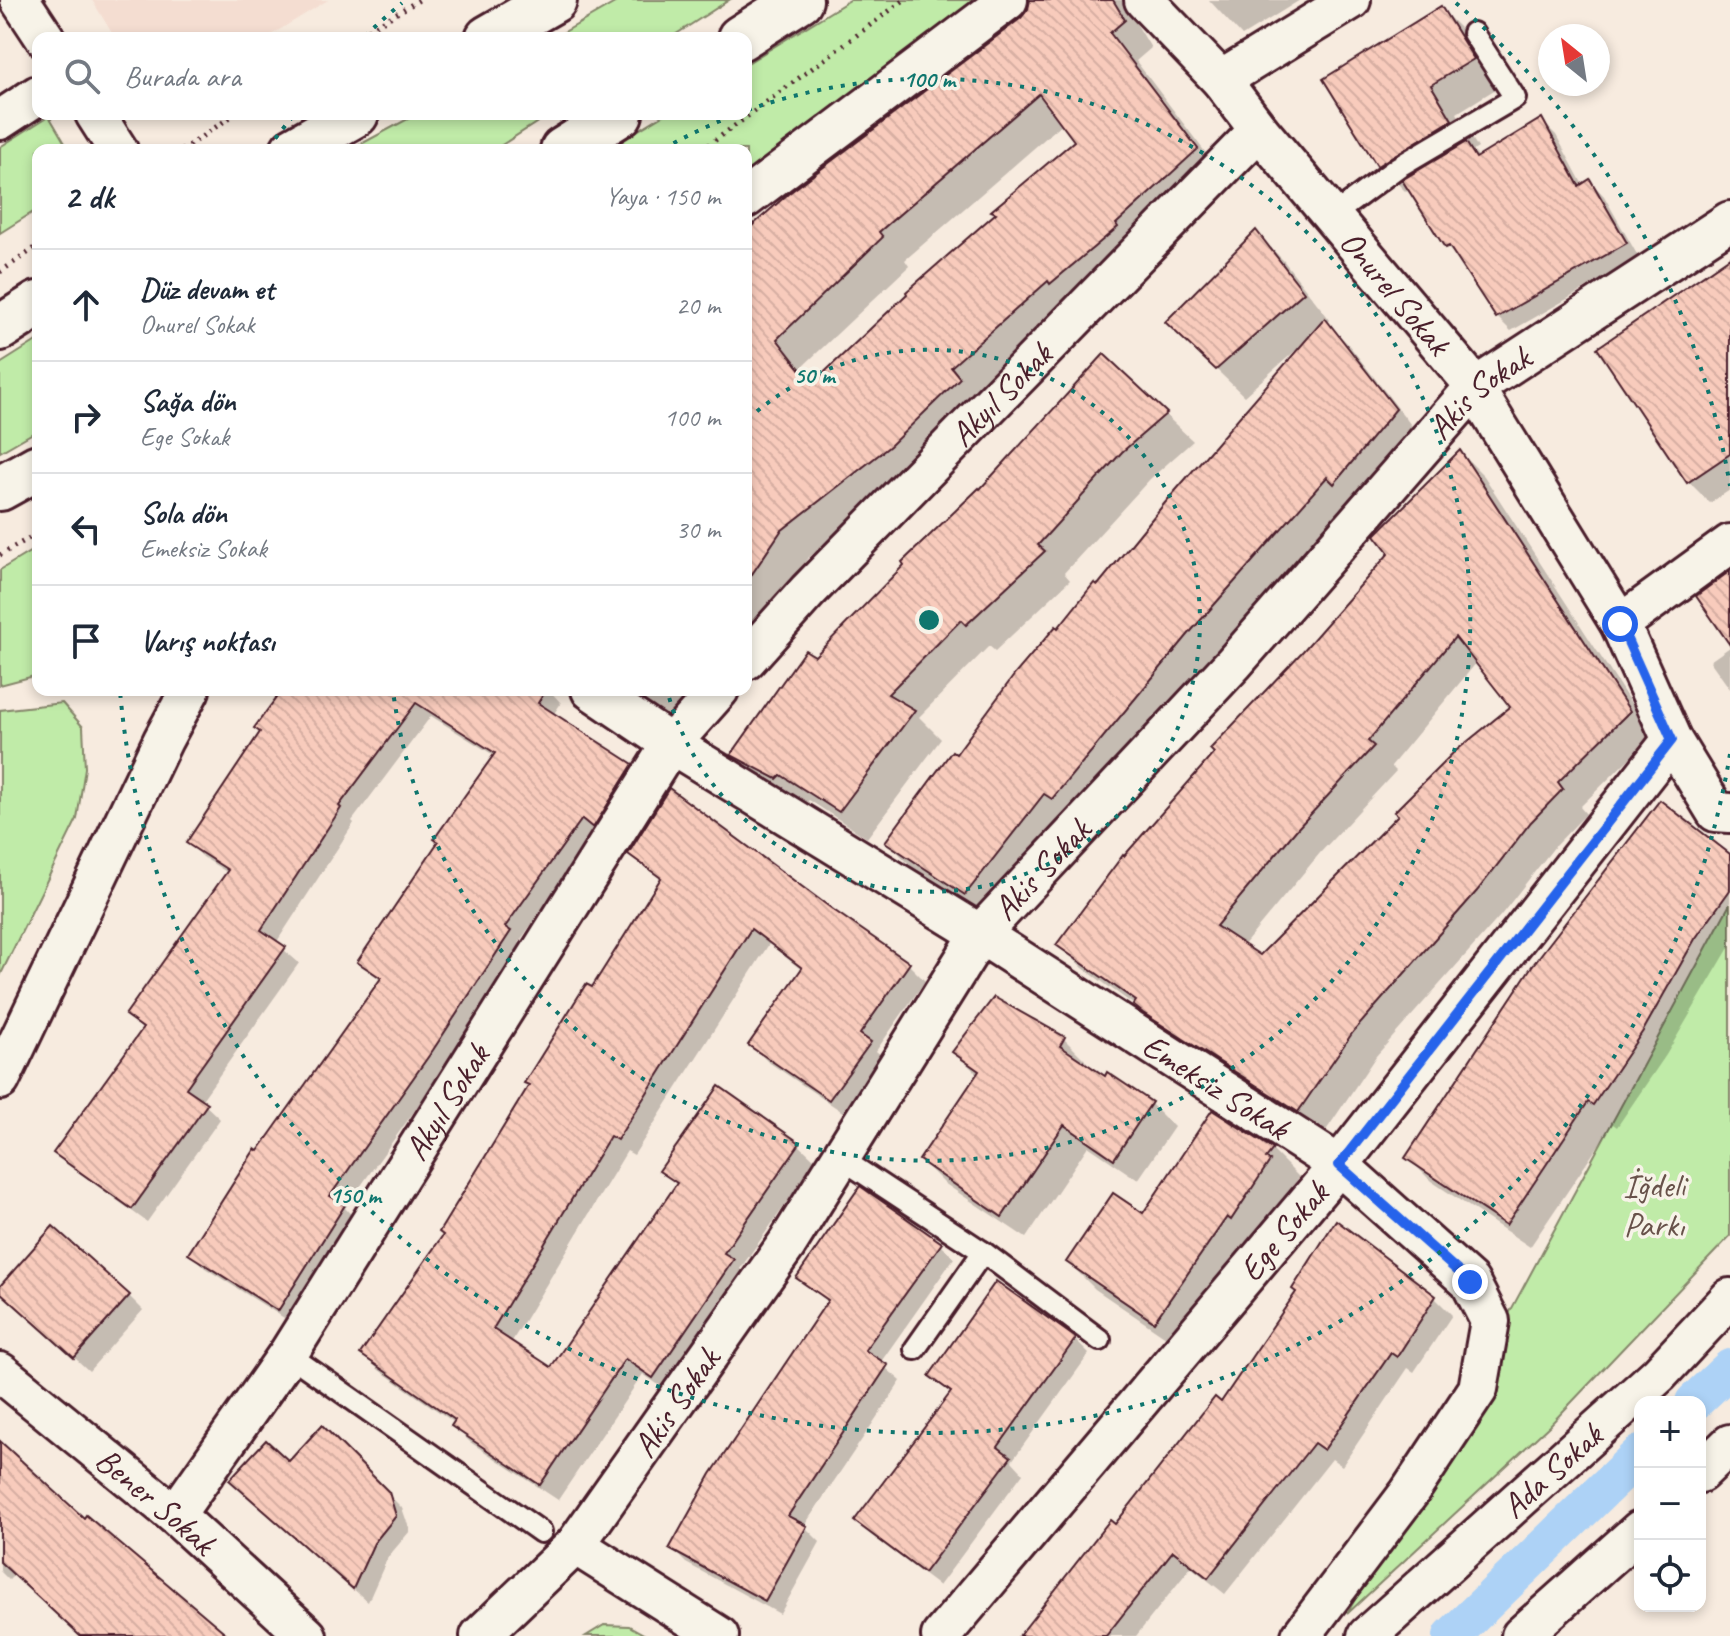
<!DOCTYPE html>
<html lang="tr">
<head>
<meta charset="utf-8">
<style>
  :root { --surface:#fff; --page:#f6f6f7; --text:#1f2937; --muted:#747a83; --line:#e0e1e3 }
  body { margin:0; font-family:Caveat,sans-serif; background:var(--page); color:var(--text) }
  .controls { position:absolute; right:24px; bottom:24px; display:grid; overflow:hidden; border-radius:16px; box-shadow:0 4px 12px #0003 }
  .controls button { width:72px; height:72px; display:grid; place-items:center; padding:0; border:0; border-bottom:2px solid var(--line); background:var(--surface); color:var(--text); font:40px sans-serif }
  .compass { position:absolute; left:1538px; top:24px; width:72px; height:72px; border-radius:50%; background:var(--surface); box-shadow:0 4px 12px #0003; rotate:330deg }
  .stop { position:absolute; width:24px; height:24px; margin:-18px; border:6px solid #2563eb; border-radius:50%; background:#fff }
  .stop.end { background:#2563eb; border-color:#fff; box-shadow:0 2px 8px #0008 }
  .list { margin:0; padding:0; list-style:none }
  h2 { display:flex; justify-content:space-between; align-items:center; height:104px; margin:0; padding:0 32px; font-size:34px }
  h2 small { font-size:26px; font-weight:400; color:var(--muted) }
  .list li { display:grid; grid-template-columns:52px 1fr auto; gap:24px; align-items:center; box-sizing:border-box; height:112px; padding:0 32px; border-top:2px solid var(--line) }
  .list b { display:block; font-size:30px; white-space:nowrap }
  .list p { margin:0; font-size:26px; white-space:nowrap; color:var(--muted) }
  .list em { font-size:26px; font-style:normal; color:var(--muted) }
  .icon { flex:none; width:44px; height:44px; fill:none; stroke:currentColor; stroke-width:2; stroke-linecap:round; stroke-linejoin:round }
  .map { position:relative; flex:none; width:1730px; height:1636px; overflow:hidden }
  .search { position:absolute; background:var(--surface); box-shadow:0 4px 12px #0003; left:32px; top:32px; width:720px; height:88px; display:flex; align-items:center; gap:20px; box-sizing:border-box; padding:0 28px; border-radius:16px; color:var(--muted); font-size:30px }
  .panel { position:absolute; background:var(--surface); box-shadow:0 4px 12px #0003; left:32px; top:144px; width:720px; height:552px; border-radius:16px }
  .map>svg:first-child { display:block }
  .built { fill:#f4ddd1 }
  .green { fill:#c0eba8; stroke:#85856a; stroke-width:2 }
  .shadow { fill:#0003; fill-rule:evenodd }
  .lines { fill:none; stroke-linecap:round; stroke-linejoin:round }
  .canal { stroke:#add2f6; stroke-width:38 }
  .building { fill:url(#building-back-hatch); stroke:#4a1f2b; stroke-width:2; fill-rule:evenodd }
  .service-casing { stroke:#4a1f2b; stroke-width:26 }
  .minor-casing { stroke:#4a1f2b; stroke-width:44 }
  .primary-casing { stroke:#4a1f2b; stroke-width:50 }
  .path { stroke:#4a1f2b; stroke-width:5; stroke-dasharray:2 6; stroke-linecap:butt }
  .service { stroke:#f7f3e8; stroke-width:20 }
  .minor { stroke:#f7f3e8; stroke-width:38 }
  .primary { stroke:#f7f3e8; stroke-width:44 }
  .route { stroke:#2563eb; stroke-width:10 }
  .ring { fill:none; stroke:#0f766e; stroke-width:4; stroke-dasharray:4 8 }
  .labels { text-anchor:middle; stroke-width:7; stroke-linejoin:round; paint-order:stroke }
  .street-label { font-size:34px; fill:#4a1f2b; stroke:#f7f3e8 }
  .park-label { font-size:34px; fill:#68524a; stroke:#f7f3e8 }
  .centre { fill:#0f766e; stroke:#f7f3e8; stroke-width:4 }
  .ring-label { font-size:24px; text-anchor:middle; font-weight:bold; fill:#0f766e; stroke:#f7f3e8; stroke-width:7; stroke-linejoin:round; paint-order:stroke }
</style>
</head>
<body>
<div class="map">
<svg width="1730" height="1636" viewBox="0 0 1730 1636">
  <defs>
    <pattern id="building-back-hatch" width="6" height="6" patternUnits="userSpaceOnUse" patternTransform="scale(2)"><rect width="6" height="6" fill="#f8cbbc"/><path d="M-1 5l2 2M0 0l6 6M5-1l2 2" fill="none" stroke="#d6aea2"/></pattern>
  </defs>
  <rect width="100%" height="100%" fill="#f7ebdf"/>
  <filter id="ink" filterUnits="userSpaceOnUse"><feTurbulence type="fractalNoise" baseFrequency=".0125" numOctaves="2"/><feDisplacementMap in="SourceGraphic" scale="16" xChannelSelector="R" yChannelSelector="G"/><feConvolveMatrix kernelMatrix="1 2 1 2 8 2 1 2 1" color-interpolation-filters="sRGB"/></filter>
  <g filter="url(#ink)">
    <path class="built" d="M92 0H328L266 38H115Z"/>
    <g class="green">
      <path d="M620 0H729L670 38H554Z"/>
      <path d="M850 0H984L746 177V150H606L665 114H746V64Z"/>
      <path d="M417 114H550L494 150H350Z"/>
      <path d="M49 116 69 150H38V209L0 233V147Z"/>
      <path d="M38 340V430L0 452V364Z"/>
      <path d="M38 547V675L0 685V570Z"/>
      <path d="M62 703 83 727 85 768 77 819 0 976V710Z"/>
      <path d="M1730 904V1236L1549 1426 1347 1614Z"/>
      <path d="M604 1625 629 1626 647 1636H586Z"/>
    </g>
    <g class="shadow">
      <path d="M1031 0H1122L1151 48 1136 61 1224 177 916 473 808 558 746 652V234L1023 19 1030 9ZM1063 123 1077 142 994 211 997 215 815 384 802 367 909 266 905 260Z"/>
      <path d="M1209 0H1300L1242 36Z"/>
      <path d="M1441 9 1468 36 1499 87 1457 113 1478 148 1473 151 1480 158 1542 121 1556 135 1583 185 1590 181 1604 196 1639 258 1511 331 1497 317 1461 262 1447 247 1410 190 1406 192 1379 165 1326 80Z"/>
      <path d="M1256 233 1283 260 1330 320 1327 323 1348 344 1418 434 1352 500 1216 654 1077 822 990 918 911 866 888 842 1059 631 1297 353 1295 351 1244 396 1195 349Z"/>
      <path d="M1730 260V490L1710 503 1688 481Z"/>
      <path d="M1104 357 1193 441 1150 479 1064 573 1070 580 995 651 989 646 919 717 941 739 867 838 809 800 805 805 760 782 733 755 815 659 980 492Z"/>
      <path d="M1460 452 1484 476 1652 736 1580 807 1586 814 1555 846 1501 915 1376 1056 1323 1135 1159 1029 1137 1007 1083 968 1059 945 1304 652 1391 553ZM1477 662 1513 707 1260 958 1243 946 1320 853 1396 771 1391 766Z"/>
      <path d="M1730 647V689L1710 661Z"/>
      <path d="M284 690H549L561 703 553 715 631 765 645 779 596 832 519 942 524 947 447 1065 345 1208 357 1221 292 1323 205 1268 191 1254 258 1153 381 981 359 962 495 756 431 716 352 821 354 823 276 943 299 963 201 1101 220 1119 147 1222 70 1166 56 1152 143 1030 127 1015 228 873 203 857 189 843 262 733Z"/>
      <path d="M623 690H719L692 729Z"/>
      <path d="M631 853 834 913 909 965 925 981 876 1051 886 1060 847 1115 767 1061 751 1044 803 971 769 944 634 1155 627 1151 511 1343 552 1370 678 1186 667 1174 719 1089 799 1145 816 1161 740 1269 749 1277 670 1393 643 1374 558 1500 470 1442 454 1426 455 1423 379 1370 362 1353 445 1236 592 990 662 880Z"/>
      <path d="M1730 857V946L1666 1055 1617 1127 1613 1124 1530 1247 1431 1181 1408 1158Z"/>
      <path d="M995 1000 1064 1039 1087 1062 1085 1065 1105 1078 1108 1075 1151 1104 1174 1127 1138 1180 1088 1146 1026 1238 944 1183 921 1160 978 1075 955 1052Z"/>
      <path d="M1272 1150 1299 1177 1293 1186 1296 1190 1182 1348 1095 1289 1068 1262 1144 1216Z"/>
      <path d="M1337 1223 1435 1298 1452 1315 1414 1372 1408 1368 1342 1466 1332 1459 1225 1594 1191 1567 1136 1636H1021L1222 1405 1298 1292Z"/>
      <path d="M940 1244 954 1258 880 1363 901 1381 804 1526 820 1542 780 1614 686 1563 672 1549 829 1303 798 1277Z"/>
      <path d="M0 1289 129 1296 143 1310 89 1371Z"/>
      <path d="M1075 1340 1089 1354 1012 1461 1023 1473 939 1586 871 1535 857 1521 952 1394 931 1375Z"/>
      <path d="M322 1428 402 1508 410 1531 388 1557 368 1602 246 1494 289 1463Z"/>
      <path d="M0 1443 84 1521 226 1636H81L14 1575 9 1580 0 1571Z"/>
    </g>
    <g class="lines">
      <g class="canal">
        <path d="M1694 1402 1730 1368"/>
        <path d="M1452 1636 1640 1454"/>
      </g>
    </g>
    <g class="building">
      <path d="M1030 0H1113L1125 20 1110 33 1198 149 1116 224 1118 227 1050 284 1048 281 951 367 960 378 890 446 781 531 746 583V231L788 194 1021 18 1028 9ZM1039 94 1074 141 991 211 996 213 906 292 907 294 812 384 777 339 883 237 879 232Z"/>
      <path d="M1441 6 1474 59 1431 85 1452 120 1377 166 1323 79Z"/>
      <path d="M1542 118 1579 186 1590 179 1627 243 1496 318 1449 246 1445 248 1402 180 1466 142 1476 158Z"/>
      <path d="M1256 230 1304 292 1216 370 1165 322Z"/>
      <path d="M1730 257V454L1687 483 1597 348Z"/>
      <path d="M1325 318 1396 409 1334 484 1327 477 1192 630 1052 799 1044 794 965 895 885 842 952 751 956 754 1015 674 1056 626 1058 628 1094 583 1098 585 1164 504Z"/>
      <path d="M1104 354 1167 413 1122 452 1038 545 1045 551 966 625 961 620 888 694 915 710 839 812 781 775 777 779 731 755 805 650 815 656 904 565 902 562 979 488 980 489Z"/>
      <path d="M1460 450 1630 711 1558 782 1563 789 1531 822 1477 891 1353 1032 1298 1112 1143 1013 1133 1005 1136 1001 1056 945 1123 855 1124 856 1214 753 1210 749 1303 651 1389 553 1375 535ZM1455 637 1510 707 1452 754 1394 812 1398 815 1260 955 1216 926 1297 829 1374 746 1368 741Z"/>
      <path d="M1730 571V645L1696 596Z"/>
      <path d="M282 690H546L538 703 633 764 593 828 582 819 505 927 511 931 433 1050 330 1196 345 1205 278 1311 188 1254 255 1149 258 1151 381 978 357 962 438 842 434 839 495 753 416 703 339 806 341 808 261 930 286 947 186 1088 208 1103 132 1209 53 1153 143 1028 125 1015 228 870 186 843 260 732 254 728Z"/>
      <path d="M669 788 835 911 910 963 860 1034 871 1042 829 1100 748 1045 802 968 751 929 617 1140 610 1136 493 1329 551 1367 677 1183 659 1171 719 1086 800 1143 724 1253 734 1259 653 1378 625 1359 540 1485 451 1426 455 1420 360 1354 443 1235 439 1232 529 1085 524 1083 586 984 592 987 661 878 628 854Z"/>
      <path d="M1660 800 1730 854V890L1695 939 1643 1031 1593 1105 1588 1102 1506 1225 1405 1158 1532 966Z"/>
      <path d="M994 997 1065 1037 1060 1046 1105 1076 1107 1072 1152 1102 1114 1159 1064 1125 1002 1217 919 1160 979 1071 952 1052Z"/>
      <path d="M1212 1110 1273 1149 1266 1158 1270 1161 1231 1220 1227 1217 1154 1322 1066 1262 1113 1193 1143 1213Z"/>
      <path d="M860 1186 942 1243 865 1350 888 1365 788 1516 807 1526 765 1601 669 1549 711 1474 828 1300 796 1278Z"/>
      <path d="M1336 1220 1436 1296 1397 1357 1391 1353 1324 1450 1314 1443 1208 1578 1173 1551 1106 1636H1019L1110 1520 1115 1524 1215 1397 1221 1402 1296 1292 1292 1289Z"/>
      <path d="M53 1226 130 1295 74 1358 0 1292V1286Z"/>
      <path d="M996 1281 1076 1338 998 1447 1011 1457 924 1573 854 1521 951 1392 929 1376Z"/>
      <path d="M322 1425 389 1492 396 1516 374 1543 353 1589 229 1480 266 1440 289 1461Z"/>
      <path d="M0 1441 84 1518 86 1515 229 1636H80L0 1562Z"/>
    </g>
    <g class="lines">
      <defs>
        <g id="service">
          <path d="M1332 216 1398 167 1515 98 1473 33"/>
          <path d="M839 1157 983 1252 1100 1340"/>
          <path d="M915 1349 983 1252"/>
          <path d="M288 1354 541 1532"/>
        </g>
        <g id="minor">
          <path d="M20 0 45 38"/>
          <path id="s1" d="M1144 0 1221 80 1259 130 1469 379 1620 624 1672 740 1716 812 1730 813"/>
          <path d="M1221 80 1351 0"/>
          <path d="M95 114 118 150"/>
          <path d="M0 120 38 95"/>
          <path d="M746 198 1008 0"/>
          <path d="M1620 624 1730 544"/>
          <path id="s2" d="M746 660 808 591 1259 130"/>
          <path id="s3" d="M591 690 671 744 980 934 1339 1165 1470 1282 1490 1321 1478 1389 1409 1493 1301 1636"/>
          <path d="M0 1080 163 740 190 690"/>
          <path id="s4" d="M0 1372 175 1515 307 1636"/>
          <path d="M1700 1473 1730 1444"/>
          <path id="s5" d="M175 1515 288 1354 671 744 719 690"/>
          <path d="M575 1545 719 1636"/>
          <path id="s6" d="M480 1636 575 1545 787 1244 980 934 1234 663 1474 388 1730 221"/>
          <path id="s7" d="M941 1636 1339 1165 1672 740"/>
          <path id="s8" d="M1367 1636 1659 1374 1730 1298"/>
          <path d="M1521 1636 1640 1530"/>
        </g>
        <g id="primary">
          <path d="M488 38 554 0"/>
          <path d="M740 38 800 0"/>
          <path d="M293 150 356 114"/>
          <path d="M563 150 620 114"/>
          <path d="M0 328 38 304"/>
          <path d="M0 488 38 467"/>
        </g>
      </defs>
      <use href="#service" class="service-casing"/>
      <use href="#minor" class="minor-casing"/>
      <use href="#primary" class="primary-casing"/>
      <g class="path">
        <path d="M355 38 419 0"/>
        <path d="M182 150 235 114"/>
        <path d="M702 150 904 0"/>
        <path d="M0 272 38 246"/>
        <path d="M0 555 38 533"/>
      </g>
      <use href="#service" class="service"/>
      <use href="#minor" class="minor"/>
      <use href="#primary" class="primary"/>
    </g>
  </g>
  <g class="lines" filter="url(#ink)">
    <path class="route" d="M1470 1282 1339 1165 1672 740 1620 624"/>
  </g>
  <g class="ring">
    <path d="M748 419A271 271 0 1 1 667 690"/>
    <path d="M663 149A541 541 0 0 1 735 115M748 110A541 541 0 1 1 393 691"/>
    <path d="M1730 754A812 812 0 0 1 120 691M268 148A812 812 0 0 1 294 115M365 36A812 812 0 0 1 402 3M1456 3A812 812 0 0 1 1730 486"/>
  </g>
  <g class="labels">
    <g class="street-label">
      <text dy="12" stroke="none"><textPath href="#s1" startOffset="386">Onurel Sokak</textPath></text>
      <text dy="12" stroke="none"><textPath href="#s2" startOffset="368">Akyıl Sokak</textPath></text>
      <text dy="12" stroke="none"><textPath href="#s6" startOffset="1602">Akis Sokak</textPath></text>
      <text dy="12" stroke="none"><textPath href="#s6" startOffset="954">Akis Sokak</textPath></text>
      <text dy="12" stroke="none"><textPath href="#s3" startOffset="740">Emeksiz Sokak</textPath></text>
      <text dy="12" stroke="none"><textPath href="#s5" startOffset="494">Akyıl Sokak</textPath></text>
      <text dy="12" stroke="none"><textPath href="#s7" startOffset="530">Ege Sokak</textPath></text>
      <text dy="12" stroke="none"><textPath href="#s6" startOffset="306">Akis Sokak</textPath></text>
      <text dy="12" stroke="none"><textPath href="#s8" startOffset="248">Ada Sokak</textPath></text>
      <text dy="12" stroke="none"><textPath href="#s4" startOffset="202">Bener Sokak</textPath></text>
    </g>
    <g class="park-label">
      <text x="1654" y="1197">İğdeli<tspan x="1654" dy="39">Parkı</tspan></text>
    </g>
  </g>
  <circle cx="929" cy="620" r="12" class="centre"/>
  <g class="ring-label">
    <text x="929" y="87">100 m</text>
    <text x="814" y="383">50 m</text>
    <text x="355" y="1203">150 m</text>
  </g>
</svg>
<div class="controls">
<button>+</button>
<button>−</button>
<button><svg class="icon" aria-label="locate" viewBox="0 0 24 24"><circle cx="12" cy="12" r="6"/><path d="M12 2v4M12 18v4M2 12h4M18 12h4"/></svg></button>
</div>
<svg class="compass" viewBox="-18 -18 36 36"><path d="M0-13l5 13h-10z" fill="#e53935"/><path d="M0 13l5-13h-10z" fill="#747a83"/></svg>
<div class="stop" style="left:1620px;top:624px"></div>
<div class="stop end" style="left:1470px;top:1282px"></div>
<div class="search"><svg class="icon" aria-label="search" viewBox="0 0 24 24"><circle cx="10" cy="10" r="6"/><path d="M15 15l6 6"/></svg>Burada ara</div>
<section class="panel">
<h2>2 dk<small>Yaya · 150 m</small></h2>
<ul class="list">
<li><svg class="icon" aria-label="ahead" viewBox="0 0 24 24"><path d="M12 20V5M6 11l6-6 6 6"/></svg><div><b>Düz devam et</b><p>Onurel Sokak</p></div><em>20 m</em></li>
<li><svg class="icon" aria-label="right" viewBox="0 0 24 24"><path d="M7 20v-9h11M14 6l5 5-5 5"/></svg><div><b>Sağa dön</b><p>Ege Sokak</p></div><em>100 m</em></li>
<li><svg class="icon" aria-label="left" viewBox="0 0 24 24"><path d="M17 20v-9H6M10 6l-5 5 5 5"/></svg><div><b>Sola dön</b><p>Emeksiz Sokak</p></div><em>30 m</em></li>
<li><svg class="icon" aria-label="arrive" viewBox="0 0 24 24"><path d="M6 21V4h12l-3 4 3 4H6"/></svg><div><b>Varış noktası</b></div></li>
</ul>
</section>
</div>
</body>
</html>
